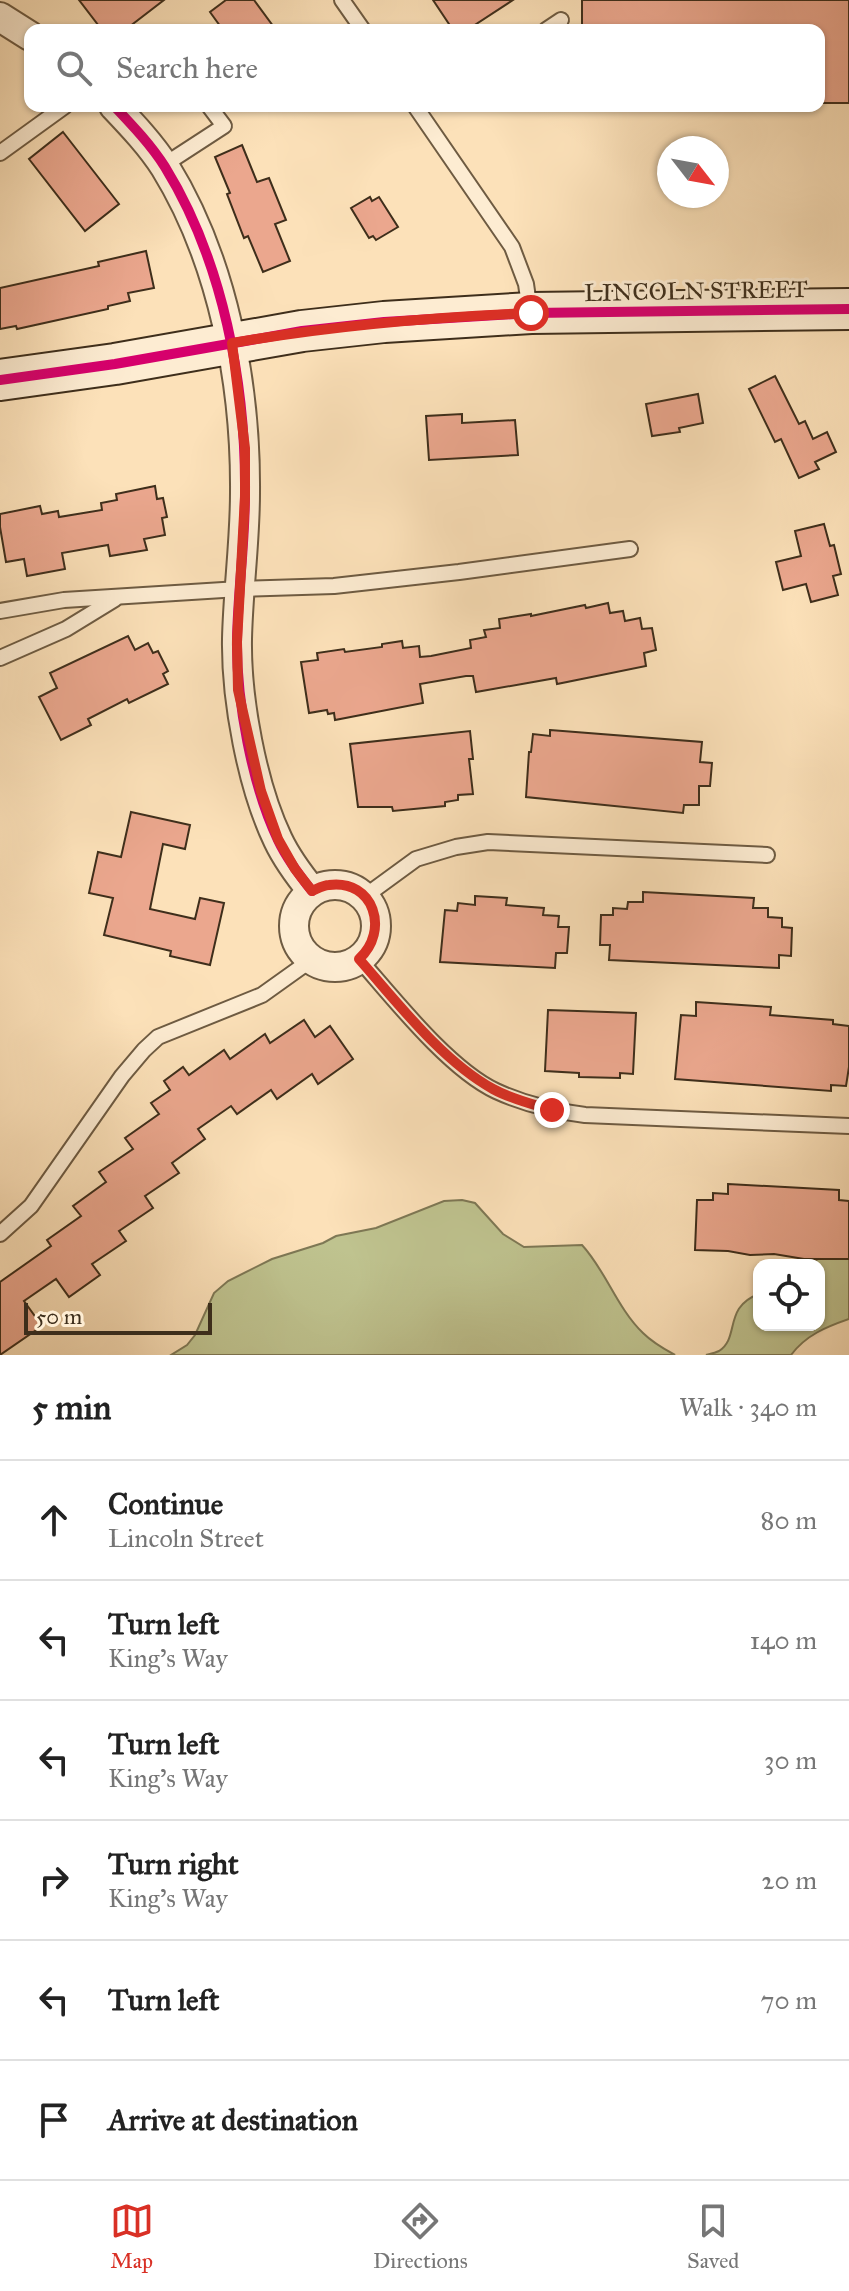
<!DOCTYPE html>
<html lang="en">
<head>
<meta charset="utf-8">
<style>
  :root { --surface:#fff; --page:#f2f2f2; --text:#222; --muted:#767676; --line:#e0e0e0; --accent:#d93025 }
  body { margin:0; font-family:"IM FELL Great Primer",serif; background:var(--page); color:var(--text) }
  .controls { position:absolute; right:24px; bottom:24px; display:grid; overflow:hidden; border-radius:16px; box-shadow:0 2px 6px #0004 }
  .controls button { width:72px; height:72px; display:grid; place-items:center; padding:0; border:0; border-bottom:2px solid var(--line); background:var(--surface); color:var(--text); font:40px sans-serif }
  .compass { position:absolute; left:657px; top:136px; width:72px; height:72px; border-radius:50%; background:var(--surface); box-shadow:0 2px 6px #0004; rotate:121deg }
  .scale { position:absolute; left:24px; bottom:20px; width:188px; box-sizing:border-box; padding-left:8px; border:4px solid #3e2e1b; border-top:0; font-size:22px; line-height:28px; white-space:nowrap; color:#3e2e1b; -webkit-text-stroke:6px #fdecd2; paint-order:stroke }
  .stop { position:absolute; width:24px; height:24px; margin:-18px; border:6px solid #d93025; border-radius:50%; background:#fff }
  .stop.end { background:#d93025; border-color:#fff; box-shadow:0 2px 8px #0008 }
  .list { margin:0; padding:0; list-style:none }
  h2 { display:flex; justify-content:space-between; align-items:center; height:104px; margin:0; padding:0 32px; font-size:34px }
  h2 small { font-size:26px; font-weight:400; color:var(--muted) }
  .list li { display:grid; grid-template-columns:52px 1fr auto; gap:24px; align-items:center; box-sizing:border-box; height:120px; padding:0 32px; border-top:2px solid var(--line) }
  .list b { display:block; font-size:30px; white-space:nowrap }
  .list p { margin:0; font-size:26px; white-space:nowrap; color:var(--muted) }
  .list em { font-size:26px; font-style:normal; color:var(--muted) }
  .icon { flex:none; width:44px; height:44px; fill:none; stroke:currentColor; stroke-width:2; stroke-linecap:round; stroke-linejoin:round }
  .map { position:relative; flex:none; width:849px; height:1355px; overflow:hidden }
  .search { position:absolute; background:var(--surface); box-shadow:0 2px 6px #0004; left:24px; right:24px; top:24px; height:88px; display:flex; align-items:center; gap:20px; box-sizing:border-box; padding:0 28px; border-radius:16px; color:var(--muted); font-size:30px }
  .sheet { height:824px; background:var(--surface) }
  nav { display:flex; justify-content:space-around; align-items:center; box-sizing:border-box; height:112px; border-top:2px solid var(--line); background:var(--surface); font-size:22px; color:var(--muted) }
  nav a { display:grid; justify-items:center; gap:4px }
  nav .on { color:var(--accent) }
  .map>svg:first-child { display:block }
  .green { fill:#bfc38f; stroke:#7e7855; stroke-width:2 }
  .building { fill:#eba78e; stroke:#3e2e1b; stroke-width:2 }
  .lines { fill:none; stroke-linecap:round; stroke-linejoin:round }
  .lane-casing { stroke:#6e5b42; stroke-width:18 }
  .street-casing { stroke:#6e5b42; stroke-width:32 }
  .secondary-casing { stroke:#3e2e1b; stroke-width:44 }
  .lane { stroke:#fdecd2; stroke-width:14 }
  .street { stroke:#fdecd2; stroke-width:28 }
  .secondary { stroke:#fdecd2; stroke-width:40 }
  .cycleway-casing { stroke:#fdecd2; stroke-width:15 }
  .cycleway { stroke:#d6006c; stroke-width:10 }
  .route { stroke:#d93025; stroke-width:10 }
  .labels { text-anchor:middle; stroke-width:6; stroke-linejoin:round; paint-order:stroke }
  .street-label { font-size:24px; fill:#3e2e1b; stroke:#fdecd2 }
</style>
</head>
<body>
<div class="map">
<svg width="849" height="1355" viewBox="0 0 849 1355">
  <rect width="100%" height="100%" fill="#fce1b9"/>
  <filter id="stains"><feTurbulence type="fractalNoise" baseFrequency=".0025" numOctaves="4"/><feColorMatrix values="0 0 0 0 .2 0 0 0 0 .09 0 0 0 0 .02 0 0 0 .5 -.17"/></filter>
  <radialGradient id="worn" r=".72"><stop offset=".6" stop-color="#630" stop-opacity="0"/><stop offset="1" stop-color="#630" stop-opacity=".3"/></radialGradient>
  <g class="green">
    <path d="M462 1200 475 1203 503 1234 524 1247 582 1245C606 1271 617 1308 643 1333 652 1342 664 1349 675 1355H171L187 1345 195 1335 214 1293 228 1281 272 1259 323 1243 336 1236 376 1228 444 1201Z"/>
    <path d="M849 1239V1319C826 1327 806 1335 791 1355H706C710 1354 715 1353 719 1351 740 1338 723 1307 759 1294V1325H819V1265H811L832 1246Z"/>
  </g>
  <g class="building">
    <path d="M79 0H164L125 30H102Z"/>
    <path d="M226 0H254L276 30H223L210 12Z"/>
    <path d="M433 0H513L467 30H453Z"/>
    <path d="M582 0H849V103H819V30H582Z"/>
    <path d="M63 132 119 204 85 231 29 159Z"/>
    <path d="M242 145 257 182 269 178 286 220 275 224 290 261 263 272 248 236 244 238 227 194 230 193 215 157Z"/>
    <path d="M370 197 372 201 379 197 398 227 376 240 373 236 369 238 351 208Z"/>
    <path d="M146 251 154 288 128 293 130 301 108 306V309L17 329 16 326 0 329V288L99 266 98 262Z"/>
    <path d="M775 376 799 424 805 421 813 439 827 432 836 452 815 462 819 469 799 478 781 439 775 442 749 389Z"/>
    <path d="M698 394 703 423 679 428 680 432 652 436 646 404Z"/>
    <path d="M462 414V423L515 420 518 455 429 460 426 416Z"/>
    <path d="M155 486 157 499 163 498 167 517 162 518 165 535 144 539 147 550 110 556 108 545 62 553 65 569 27 576 24 559 6 562 0 527V514L40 506 42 514 58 511 59 517 102 510 101 503 117 500 116 494Z"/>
    <path d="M824 524 830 546 834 545 841 574 833 576 838 595 811 602 806 584 783 590 776 562 801 556 795 531Z"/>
    <path d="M608 603 610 613 623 611 625 621 640 618 642 629 652 628 656 650 644 653 646 666 557 684 556 678 476 692 473 676H466L420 684 423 703 335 720 334 713 328 714 327 710 309 713 301 662 318 660 317 653 344 649 345 652 382 647V644L402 641 403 648 419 646 420 657 431 656 471 648 470 640 486 637 484 630 500 628 499 619 531 614V616L585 605 586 608Z"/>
    <path d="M128 636 135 650 148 643 153 653 158 651 168 671 163 674 168 684 129 703 127 699 88 719 91 725 61 740 39 697 57 688 50 673Z"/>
    <path d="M550 730 702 742 700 762 712 763 710 786H699V805H684L683 813 526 797 529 752H531L533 734 550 736Z"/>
    <path d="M470 731 473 759H469L473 794 458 795V800L445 802V806L393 811 392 807H358L350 744Z"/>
    <path d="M131 812 190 825 185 849 163 844 150 909 195 919 200 898 224 903 210 965 170 956 171 951 104 935 113 898 89 893 98 852 121 857Z"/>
    <path d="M643 892 754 898 753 908H768V917L782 918V927L792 928 791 956 779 955V968L609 960 610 945H600L601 915H613V908L627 909 628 902H643Z"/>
    <path d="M475 896 507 898 506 905 544 908 543 915 559 916 558 927H569L567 953H556L555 968 440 962 445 910 457 911 458 903 475 905Z"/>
    <path d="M696 1002 771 1007 770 1015 833 1020V1024L849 1026V1067L846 1086 831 1085V1091L675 1079 681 1015 696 1016Z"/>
    <path d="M548 1010 636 1013 633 1074 620 1073V1078L579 1077V1073L545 1071Z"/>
    <path d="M304 1020 315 1037 330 1026 353 1059 318 1084 312 1074 277 1099 271 1090 237 1114 231 1106 198 1129 205 1139 172 1163 179 1173 145 1196 153 1208 119 1231 126 1241 92 1264 100 1275 69 1297 56 1279 24 1301 42 1326 0 1355V1282L51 1246 47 1240 81 1216 73 1206 106 1182 99 1172 133 1149 125 1138 159 1114 151 1103 170 1090 164 1081 183 1067 189 1075 224 1050 230 1059 265 1034 270 1043Z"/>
    <path d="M728 1184 839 1190V1200L849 1201V1259H804L774 1254 750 1255 728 1251 695 1250 697 1200H713V1193L728 1194Z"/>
  </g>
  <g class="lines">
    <defs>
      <g id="lane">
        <path d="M342 0 363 30"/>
        <path d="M546 30 561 20"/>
        <path d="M415 106 512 247 526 284 530 312"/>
        <path d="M0 153 65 106"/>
        <path d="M164 165 224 126 209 106"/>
        <path d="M0 611 64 600 239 589 334 586 459 572 630 549"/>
        <path d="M0 658 66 629 115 599"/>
        <path d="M364 897 416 859 456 847 488 842 767 855"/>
        <path d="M359 959C394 999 449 1069 496 1091 524 1104 554 1111 585 1115L849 1126"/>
        <path d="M0 1234 31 1206 122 1076 144 1050 158 1037 262 995 311 960"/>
      </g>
      <g id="street">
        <path d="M0 17 30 36"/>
        <path d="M114 106C132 125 151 145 165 167 223 261 246 384 245 493 245 542 238 591 237 639 236 699 252 786 278 840 287 859 299 875 312 891"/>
        <circle cx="335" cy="926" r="41"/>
      </g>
      <path id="secondary" d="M0 380 115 364 302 331 384 322 531 313 849 309"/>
    </defs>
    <use href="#lane" class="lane-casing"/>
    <use href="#street" class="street-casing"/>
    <use href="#secondary" class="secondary-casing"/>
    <use href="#lane" class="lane"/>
    <use href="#street" class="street"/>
    <use href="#secondary" class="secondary"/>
    <defs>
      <g id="cycleway">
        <path d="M114 106C132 125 151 145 165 167 223 261 246 384 245 493 245 542 238 591 237 639 236 699 252 786 278 840 287 859 299 875 312 891"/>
        <path d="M0 380 115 364 302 331 384 322 531 313 849 309"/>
      </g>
    </defs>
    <use href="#cycleway" class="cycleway-casing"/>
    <use href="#cycleway" class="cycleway"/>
  </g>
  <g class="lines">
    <path class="route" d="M531 313C430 317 331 326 232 343L245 448V497L237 642 238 690 261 791 278 839 295 869 312 891C317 889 323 885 329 885 374 879 390 931 359 959 397 1002 442 1061 493 1089 511 1099 532 1104 552 1110"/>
  </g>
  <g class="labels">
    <g class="street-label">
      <text transform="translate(696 291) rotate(-1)" y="8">LINCOLN STREET</text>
    </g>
  </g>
  <rect width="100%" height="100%" filter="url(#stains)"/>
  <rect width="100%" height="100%" fill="url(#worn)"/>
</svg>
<div class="controls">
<button><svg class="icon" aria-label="locate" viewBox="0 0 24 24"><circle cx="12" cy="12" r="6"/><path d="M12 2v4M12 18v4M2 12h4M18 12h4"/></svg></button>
</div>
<svg class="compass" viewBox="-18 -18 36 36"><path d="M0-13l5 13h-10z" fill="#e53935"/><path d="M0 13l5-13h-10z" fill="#767676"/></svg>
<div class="scale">50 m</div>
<div class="stop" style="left:531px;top:313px"></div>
<div class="stop end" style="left:552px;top:1110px"></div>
<div class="search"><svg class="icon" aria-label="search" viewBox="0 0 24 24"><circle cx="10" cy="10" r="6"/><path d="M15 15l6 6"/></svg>Search here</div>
</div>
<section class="sheet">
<h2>5 min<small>Walk · 340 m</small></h2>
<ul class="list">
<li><svg class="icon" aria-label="ahead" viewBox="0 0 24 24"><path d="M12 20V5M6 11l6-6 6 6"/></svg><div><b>Continue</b><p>Lincoln Street</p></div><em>80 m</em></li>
<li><svg class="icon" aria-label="left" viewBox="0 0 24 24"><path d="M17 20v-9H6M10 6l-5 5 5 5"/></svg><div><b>Turn left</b><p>King's Way</p></div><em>140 m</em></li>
<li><svg class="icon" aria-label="left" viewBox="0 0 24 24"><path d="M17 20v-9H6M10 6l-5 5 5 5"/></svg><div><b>Turn left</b><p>King's Way</p></div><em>30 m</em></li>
<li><svg class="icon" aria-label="right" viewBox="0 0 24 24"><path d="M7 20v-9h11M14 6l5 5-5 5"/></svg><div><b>Turn right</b><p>King's Way</p></div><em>20 m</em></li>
<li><svg class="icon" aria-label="left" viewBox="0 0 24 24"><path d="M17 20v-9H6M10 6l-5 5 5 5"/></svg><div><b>Turn left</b></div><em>70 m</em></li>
<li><svg class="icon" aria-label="arrive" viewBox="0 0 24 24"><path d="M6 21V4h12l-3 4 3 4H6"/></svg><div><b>Arrive at destination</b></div></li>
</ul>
</section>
<nav>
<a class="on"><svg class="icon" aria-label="map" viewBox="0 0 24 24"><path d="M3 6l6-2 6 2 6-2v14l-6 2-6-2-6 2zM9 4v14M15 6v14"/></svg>Map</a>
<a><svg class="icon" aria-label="directions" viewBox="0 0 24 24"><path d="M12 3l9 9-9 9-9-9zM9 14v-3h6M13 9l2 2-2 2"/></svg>Directions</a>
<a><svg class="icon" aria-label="saved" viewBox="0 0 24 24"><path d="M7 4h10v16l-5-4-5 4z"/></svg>Saved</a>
</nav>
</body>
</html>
